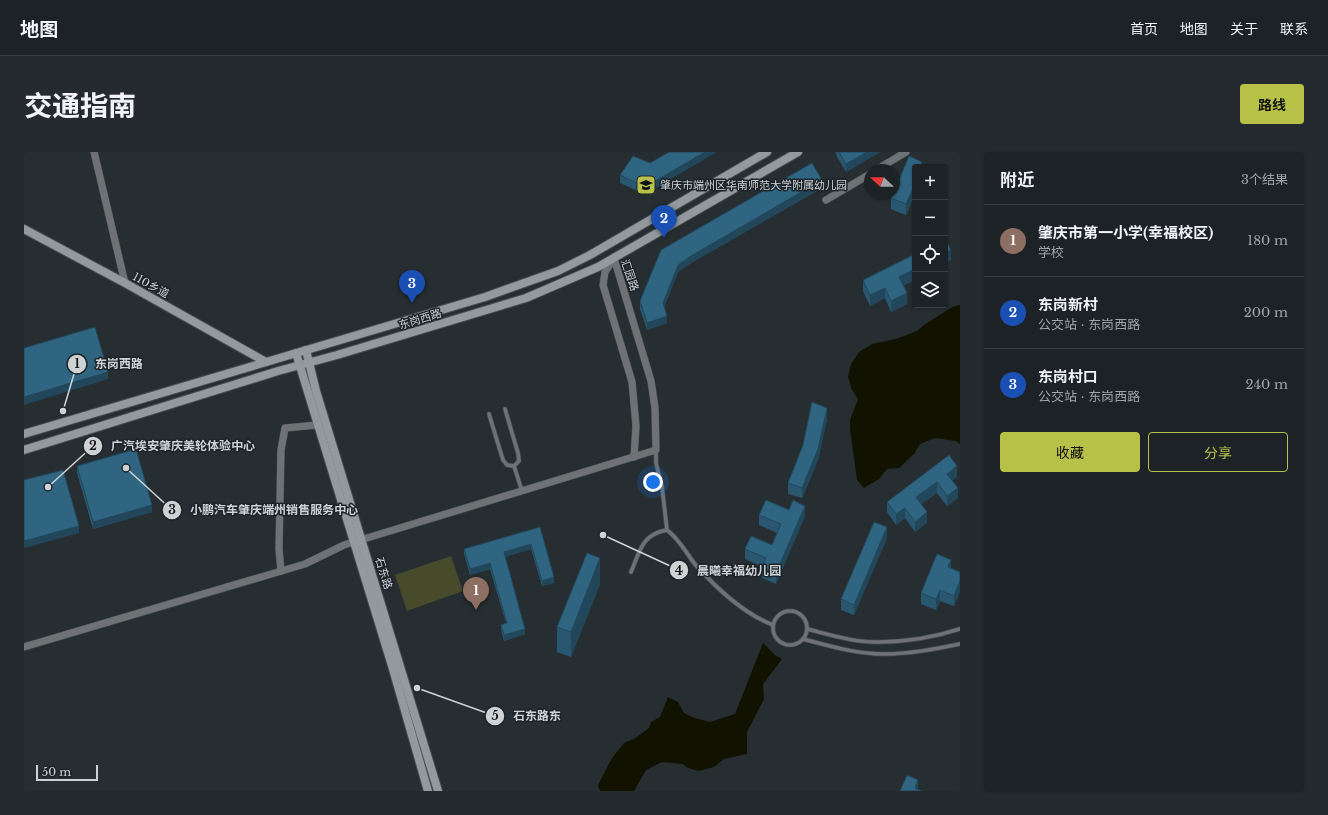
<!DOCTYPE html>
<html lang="zh">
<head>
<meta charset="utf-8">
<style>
  :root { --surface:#1c2226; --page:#252a2e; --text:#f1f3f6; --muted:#a0a4a7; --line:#3a3f43; --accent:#b8c147 }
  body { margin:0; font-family:"Libre Baskerville","Noto Sans SC",serif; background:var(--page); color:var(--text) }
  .controls { position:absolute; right:12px; top:12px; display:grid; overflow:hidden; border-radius:4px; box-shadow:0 1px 3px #0004 }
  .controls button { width:36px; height:36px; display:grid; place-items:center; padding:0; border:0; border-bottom:1px solid var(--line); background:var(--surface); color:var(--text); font:20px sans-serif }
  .compass { position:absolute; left:840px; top:12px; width:36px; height:36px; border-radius:50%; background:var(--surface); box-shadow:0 1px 3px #0004; rotate:292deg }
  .scale { position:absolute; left:12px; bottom:10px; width:62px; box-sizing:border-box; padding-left:4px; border:2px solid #cdd2d5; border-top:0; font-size:11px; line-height:14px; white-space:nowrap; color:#cdd2d5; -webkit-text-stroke:3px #1c2429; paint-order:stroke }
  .you { position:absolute; left:629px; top:330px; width:14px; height:14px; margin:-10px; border:3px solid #fff; border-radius:50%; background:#1a73e8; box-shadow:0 0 0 6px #1a73e833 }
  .badge { display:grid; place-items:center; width:26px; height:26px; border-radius:50%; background:var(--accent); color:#fff; font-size:13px; font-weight:700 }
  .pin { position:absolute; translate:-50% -33px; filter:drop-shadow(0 1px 2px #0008) }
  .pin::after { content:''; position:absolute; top:21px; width:14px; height:12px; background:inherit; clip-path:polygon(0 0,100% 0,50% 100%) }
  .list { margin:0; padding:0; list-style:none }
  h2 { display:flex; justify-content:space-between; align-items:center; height:52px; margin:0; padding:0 16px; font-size:17px }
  h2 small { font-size:13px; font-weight:400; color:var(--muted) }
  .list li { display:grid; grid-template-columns:26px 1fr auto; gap:12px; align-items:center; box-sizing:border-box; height:72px; padding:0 16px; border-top:1px solid var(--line) }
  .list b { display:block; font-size:15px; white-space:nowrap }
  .list p { margin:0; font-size:13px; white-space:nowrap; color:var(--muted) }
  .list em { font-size:13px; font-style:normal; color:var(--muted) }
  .actions { display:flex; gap:8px; padding:12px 16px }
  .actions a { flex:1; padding:9px 0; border:1px solid var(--accent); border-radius:4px; text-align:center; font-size:14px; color:var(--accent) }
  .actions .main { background:var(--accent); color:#111 }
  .icon { flex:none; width:22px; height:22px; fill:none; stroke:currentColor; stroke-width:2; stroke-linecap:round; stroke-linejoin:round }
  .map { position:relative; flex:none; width:936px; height:639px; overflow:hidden; border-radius:4px }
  header { display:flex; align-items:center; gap:24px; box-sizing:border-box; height:56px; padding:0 20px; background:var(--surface); border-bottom:1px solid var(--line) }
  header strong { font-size:19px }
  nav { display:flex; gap:22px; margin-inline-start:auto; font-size:14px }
  .intro { display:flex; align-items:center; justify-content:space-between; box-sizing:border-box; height:96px; padding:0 24px }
  h1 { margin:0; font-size:28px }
  .button { padding:10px 18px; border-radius:4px; background:var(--accent); color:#111; font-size:14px; font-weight:700 }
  main { display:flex; gap:24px; padding:0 24px }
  aside { flex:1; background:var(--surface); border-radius:4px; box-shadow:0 1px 3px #0004 }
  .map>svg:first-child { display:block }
  .green { fill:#484b2b }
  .water { fill:#111200 }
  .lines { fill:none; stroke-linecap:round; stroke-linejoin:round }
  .lane-casing { stroke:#444c4f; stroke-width:5 }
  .street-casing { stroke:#444c4f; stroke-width:8 }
  .secondary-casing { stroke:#444c4f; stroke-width:10 }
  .lane { stroke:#6e7275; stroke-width:3.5 }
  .street { stroke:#6e7275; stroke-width:7 }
  .secondary { stroke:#939a9e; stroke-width:8 }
  .wall { fill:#295770 }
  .shaded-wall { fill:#22475b }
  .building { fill:#306582; stroke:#22475b }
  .labels { text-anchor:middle; stroke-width:3; stroke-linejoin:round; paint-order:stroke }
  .poi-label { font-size:11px; fill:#cdd2d5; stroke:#1c2429; text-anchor:start }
  .street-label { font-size:11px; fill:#cdd2d5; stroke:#1c2429 }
  .leader { fill:none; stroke:#cdd2d5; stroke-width:1.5 }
  .callout-dot { fill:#cdd2d5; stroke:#1c2429; stroke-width:1.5 }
  .mark-label { font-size:12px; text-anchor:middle; font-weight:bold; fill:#111 }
  .callout-label { font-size:12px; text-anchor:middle; font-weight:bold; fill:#cdd2d5; stroke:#1c2429; stroke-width:3; stroke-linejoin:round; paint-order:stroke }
</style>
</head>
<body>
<header>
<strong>地图</strong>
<nav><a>首页</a><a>地图</a><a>关于</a><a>联系</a></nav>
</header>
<div class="intro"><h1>交通指南</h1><a class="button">路线</a></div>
<main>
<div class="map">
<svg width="936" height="639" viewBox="0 0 936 639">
  <rect width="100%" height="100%" fill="#262e32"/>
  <path class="green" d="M427 404 439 439 383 459 371 423Z"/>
  <g class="water">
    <path d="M936 153V292L932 289 911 286 896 292 890 302 875 316 863 317 855 327 840 336 833 328 826 277V268L834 247 828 238 824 225 827 212 835 200 848 192 872 187 893 179 900 173 928 155Z"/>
    <path d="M739 491 751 503 758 507 739 532 740 547 723 580V602L700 607 690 615 675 619 664 616 659 612 638 610 622 618 610 639H576L574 633 588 606 600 591 610 587 625 576 627 570 636 565 644 545 654 550 660 561 671 566 686 570 711 562Z"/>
  </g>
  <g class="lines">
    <defs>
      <g id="lane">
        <path d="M465 262 479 308 483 313 490 314 495 309 494 301 481 257"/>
        <path d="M632 298V311L638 335 643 378"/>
        <path d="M490 314 498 339"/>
        <path d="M607 420C616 399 618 382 643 378 655 387 661 399 670 411 692 436 718 461 749 473"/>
        <circle cx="766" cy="476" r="17"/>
        <path d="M783 477C807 483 832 491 856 490 883 490 911 485 936 477"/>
        <path d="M779 487C805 494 833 502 860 502 886 502 911 497 936 492"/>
      </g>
      <g id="street">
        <path d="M70 0 101 131"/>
        <path d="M852 18 882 0"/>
        <path d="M802 48 846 22"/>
        <path d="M590 106 581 120 579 133 608 230 612 274 610 305"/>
        <path d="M257 419 255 397 257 298 261 276 293 273"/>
        <path d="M0 495 281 412 320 393 632 298 631 256 627 229 590 106"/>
      </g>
      <g id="secondary">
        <path d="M0 77 101 131 242 210"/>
        <path d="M282 198 292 239 414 639"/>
        <path d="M272 201 369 517 404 639"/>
        <path d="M0 282 461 145 534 119 566 103 743 0"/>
        <path d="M0 298 254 219 313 203 502 146 574 115 774 0"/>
      </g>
    </defs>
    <use href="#lane" class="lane-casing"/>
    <use href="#street" class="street-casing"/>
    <use href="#secondary" class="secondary-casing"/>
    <use href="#lane" class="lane"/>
    <use href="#street" class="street"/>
    <use href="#secondary" class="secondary"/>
  </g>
  <g class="wall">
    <path d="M812 0H856L822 20 812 3Z"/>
    <path d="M885 4 898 10V15H891V49L889 47 882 63 867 57V46L869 42H870V40Z"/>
    <path d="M626 11 621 42 596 31V23Z"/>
    <path d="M798 36 667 111 654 120 640 155 643 171 623 178 616 157V149L637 98Z"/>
    <path d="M839 128H891L880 133 883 152 867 160 861 146 846 154 839 139Z"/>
    <path d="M803 267 794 308 778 346 764 342V331Z"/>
    <path d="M925 303 933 325 928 328 934 346 923 354 913 341 897 352 903 371 891 380 881 366 872 373 863 360V350Z"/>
    <path d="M53 314 128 360 69 377 53 321Z"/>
    <path d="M735 363 781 364 752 432 738 426 739 415 721 407V397L748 393 753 381 735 373Z"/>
    <path d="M516 375 530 431 518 434 507 397 481 405 501 482 480 489 477 478V473L482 471 466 417 446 423 440 402V397Z"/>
    <path d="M863 386 830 463 817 458V447Z"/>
    <path d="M927 416 936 420V439L930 454 916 449 912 458 897 452V441Z"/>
    <path d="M576 432 547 505 533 500V475Z"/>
  </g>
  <g class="shaded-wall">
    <path d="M681 0H693L621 42V35Z"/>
    <path d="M843 0H856L822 20V12Z"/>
    <path d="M798 28V36L667 111 654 120 639 158V151L654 113 667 104Z"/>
    <path d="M889 37V47L882 63V52Z"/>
    <path d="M927 98V108L921 111V101Z"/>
    <path d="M891 117V128L875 135V125Z"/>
    <path d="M923 123V133L921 134V124Z"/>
    <path d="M861 136V146L846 154V143Z"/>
    <path d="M883 141V152L867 160V149Z"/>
    <path d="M643 164V171L623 178V171Z"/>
    <path d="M84 220V227L0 253V245Z"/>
    <path d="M803 256V267L794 308 778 346V336Z"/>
    <path d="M933 314V325L923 332V322Z"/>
    <path d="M913 330V341L892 356V345Z"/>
    <path d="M934 336V346L923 354V344Z"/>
    <path d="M128 353V360L69 377V370Z"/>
    <path d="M781 354V364L752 432V421Z"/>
    <path d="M881 356V366L872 373V362Z"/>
    <path d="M903 360V371L891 380V370Z"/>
    <path d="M55 374V381L0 396V389Z"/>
    <path d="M863 375V386L830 463V453Z"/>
    <path d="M507 392V397L480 405V400Z"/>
    <path d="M576 406V432L547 505V480Z"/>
    <path d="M927 408V418L924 415Z"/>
    <path d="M466 411V417L446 423V417Z"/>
    <path d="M530 425V431L518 434V429Z"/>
    <path d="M936 428V439L930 454V444Z"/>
    <path d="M916 438V449L912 458V447Z"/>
    <path d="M501 477V482L480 489V483Z"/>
    <path d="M894 628V638L891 636Z"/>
  </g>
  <g class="building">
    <path d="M645 0H681L621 35 596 23 609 4 626 11Z"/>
    <path d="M815 0H843L822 12Z"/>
    <path d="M885 4 898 10 896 15H891V38L889 37 882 52 867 46 869 42H870V40Z"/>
    <path d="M788 11 798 28 667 104 654 113 639 151 643 164 623 171 616 149 637 98Z"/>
    <path d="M922 87 927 98 921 101V88Z"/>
    <path d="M891 102V117L875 125 883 141 867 149 861 136 846 143 839 128Z"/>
    <path d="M921 119 923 123 921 124Z"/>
    <path d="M71 175 84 220 0 245V196Z"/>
    <path d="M788 250 803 256 794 297 778 336 764 331 779 293Z"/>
    <path d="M112 297 128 353 69 370 53 314Z"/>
    <path d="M925 303 933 314 923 322 934 336 923 344 913 330 892 345 903 360 891 370 881 356 872 362 863 350Z"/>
    <path d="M39 318 55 374 0 389V328Z"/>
    <path d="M742 348 765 358 769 348 781 354 752 421 738 415 742 406 721 397 727 384 748 393 757 372 735 363Z"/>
    <path d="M850 370 863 375 830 453 817 447Z"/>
    <path d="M516 375 530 425 518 429 507 392 480 400 501 477 480 483 477 473 483 471 466 411 446 417 440 397Z"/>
    <path d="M563 401 576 406 547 480 533 475Z"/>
    <path d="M913 402 927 408 924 415 936 420V428L930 444 916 438 912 447 897 441Z"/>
    <path d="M883 623 894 628 891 636 898 639H876Z"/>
  </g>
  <defs>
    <symbol id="school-square" viewBox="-11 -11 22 22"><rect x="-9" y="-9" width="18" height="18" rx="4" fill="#b8c147" stroke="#1c2429"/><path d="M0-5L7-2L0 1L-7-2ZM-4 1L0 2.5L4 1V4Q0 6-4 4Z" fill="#111"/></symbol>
  </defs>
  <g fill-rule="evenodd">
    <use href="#school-square" x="611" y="22" width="22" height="22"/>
  </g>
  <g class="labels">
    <g class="poi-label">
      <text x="636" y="37">肇庆市端州区华南师范大学附属幼儿园</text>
    </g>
    <g class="street-label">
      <text transform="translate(606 123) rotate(71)" y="4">汇园路</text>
      <text transform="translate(127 133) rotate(29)" y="4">110乡道</text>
      <text transform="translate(396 167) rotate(-17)" y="4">东岗西路</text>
      <text transform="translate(360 421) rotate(73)" y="4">石东路</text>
    </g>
  </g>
  <path class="leader" d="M39 259L53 212M24 335L69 294M102 316L148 358M579 383L655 418M393 536L471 564"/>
  <g class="callout-dot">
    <circle cx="39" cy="259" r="4"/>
    <circle cx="24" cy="335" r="4"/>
    <circle cx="102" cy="316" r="4"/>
    <circle cx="579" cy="383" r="4"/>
    <circle cx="393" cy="536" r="4"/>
    <circle cx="53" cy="212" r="10"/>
    <circle cx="69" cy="294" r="10"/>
    <circle cx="148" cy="358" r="10"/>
    <circle cx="655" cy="418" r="10"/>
    <circle cx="471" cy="564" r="10"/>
  </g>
  <g class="mark-label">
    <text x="53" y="216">1</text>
    <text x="69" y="298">2</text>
    <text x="148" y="362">3</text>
    <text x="655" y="423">4</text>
    <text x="471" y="568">5</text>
  </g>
  <g class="callout-label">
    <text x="95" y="216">东岗西路</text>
    <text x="159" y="298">广汽埃安肇庆美轮体验中心</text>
    <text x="250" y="362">小鹏汽车肇庆端州销售服务中心</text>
    <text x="715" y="423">晨曦幸福幼儿园</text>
    <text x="513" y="568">石东路东</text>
  </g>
</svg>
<div class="controls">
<button>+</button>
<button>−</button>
<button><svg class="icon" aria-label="locate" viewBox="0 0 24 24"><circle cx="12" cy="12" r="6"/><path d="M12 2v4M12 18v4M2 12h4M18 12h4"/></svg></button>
<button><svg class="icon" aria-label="layers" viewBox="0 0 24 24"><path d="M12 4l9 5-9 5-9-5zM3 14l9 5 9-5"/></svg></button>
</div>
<svg class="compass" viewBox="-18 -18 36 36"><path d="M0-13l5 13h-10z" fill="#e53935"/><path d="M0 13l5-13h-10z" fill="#a0a4a7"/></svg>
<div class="scale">50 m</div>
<div class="you"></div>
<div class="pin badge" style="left:452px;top:458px;background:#8d6e63">1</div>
<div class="pin badge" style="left:640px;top:86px;background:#1a4fb4">2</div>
<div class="pin badge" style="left:388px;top:151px;background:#1a4fb4">3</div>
</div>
<aside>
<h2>附近<small>3个结果</small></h2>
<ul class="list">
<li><span class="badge" style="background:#8d6e63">1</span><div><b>肇庆市第一小学(幸福校区)</b><p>学校</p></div><em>180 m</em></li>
<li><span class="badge" style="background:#1a4fb4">2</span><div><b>东岗新村</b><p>公交站 · 东岗西路</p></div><em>200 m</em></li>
<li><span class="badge" style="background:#1a4fb4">3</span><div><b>东岗村口</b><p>公交站 · 东岗西路</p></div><em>240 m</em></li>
</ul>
<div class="actions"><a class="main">收藏</a><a>分享</a></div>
</aside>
</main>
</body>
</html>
